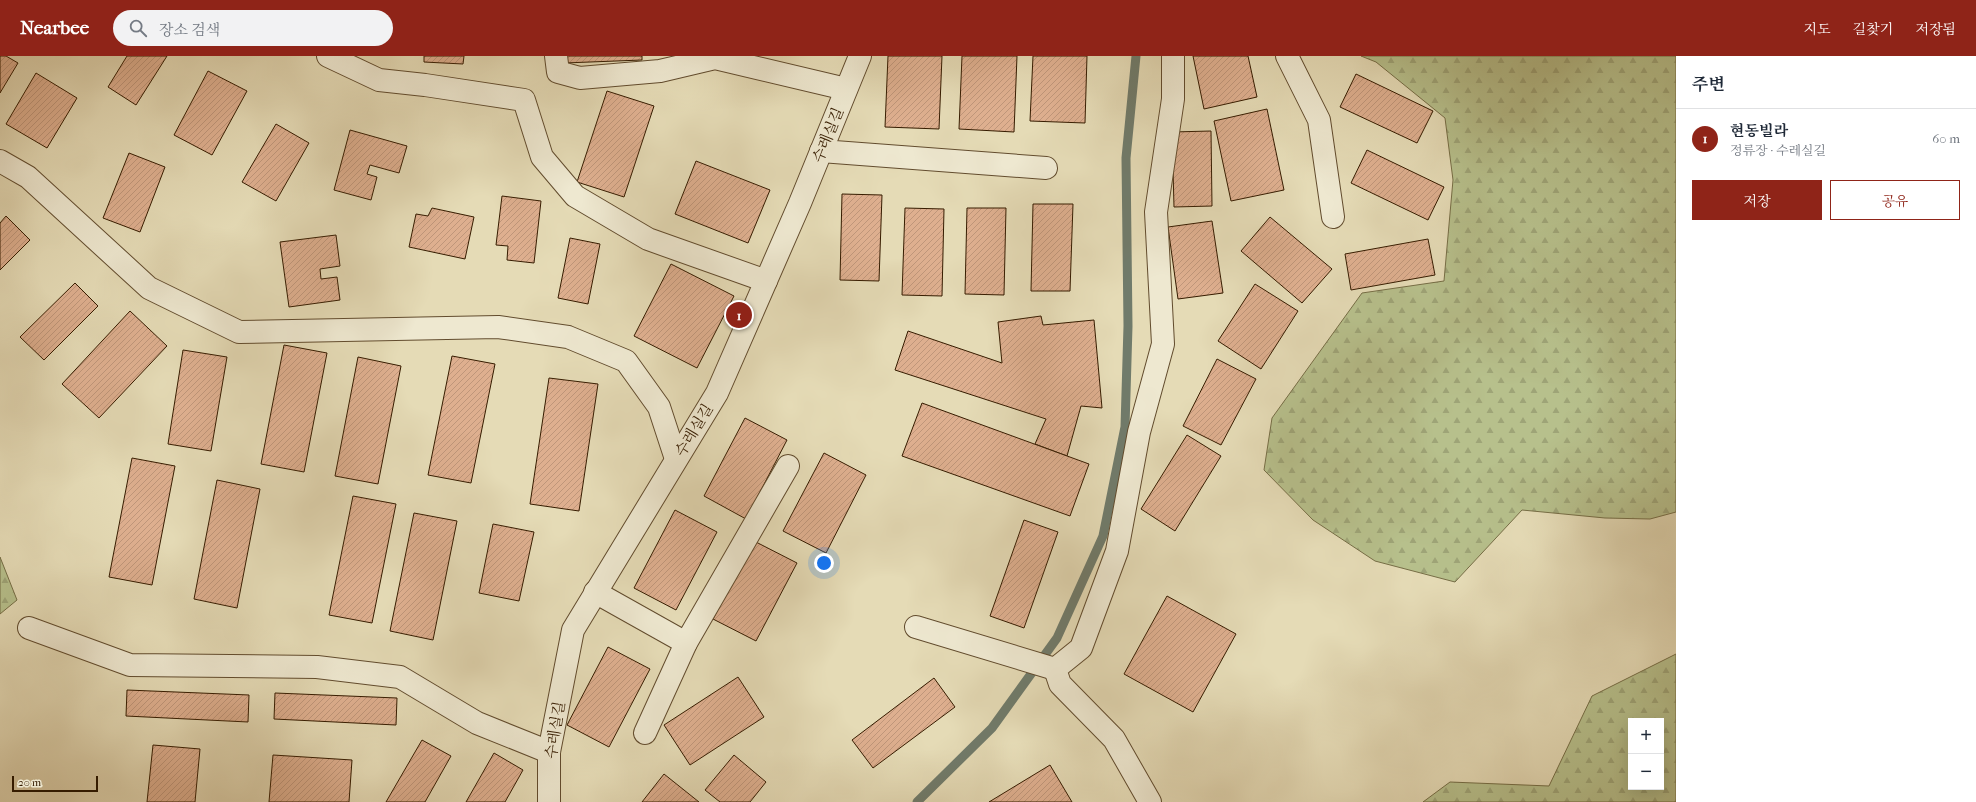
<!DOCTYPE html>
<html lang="ko">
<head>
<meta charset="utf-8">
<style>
  :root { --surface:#fff; --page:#f2f2f3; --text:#1f2937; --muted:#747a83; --line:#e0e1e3; --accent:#8f2418 }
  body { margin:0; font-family:"IM FELL French Canon","Noto Serif KR",serif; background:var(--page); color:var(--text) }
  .controls { position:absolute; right:12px; bottom:12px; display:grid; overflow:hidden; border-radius:0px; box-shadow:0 4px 16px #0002 }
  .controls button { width:36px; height:36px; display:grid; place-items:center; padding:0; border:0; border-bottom:1px solid var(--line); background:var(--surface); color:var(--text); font:20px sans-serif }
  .scale { position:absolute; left:12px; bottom:10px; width:86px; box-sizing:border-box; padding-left:4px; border:2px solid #361c00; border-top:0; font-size:11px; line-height:14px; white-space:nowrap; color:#361c00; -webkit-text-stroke:3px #eee8d0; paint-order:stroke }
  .you { position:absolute; left:824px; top:507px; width:14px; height:14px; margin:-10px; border:3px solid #fff; border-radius:50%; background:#1a73e8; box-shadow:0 0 0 6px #1a73e833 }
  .badge { display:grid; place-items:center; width:26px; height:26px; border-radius:50%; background:var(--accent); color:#fff; font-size:13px; font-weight:700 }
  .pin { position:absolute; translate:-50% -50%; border:2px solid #fff; box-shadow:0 1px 4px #0006 }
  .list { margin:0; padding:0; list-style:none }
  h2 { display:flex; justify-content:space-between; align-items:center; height:52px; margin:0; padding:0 16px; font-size:17px }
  h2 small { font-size:13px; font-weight:400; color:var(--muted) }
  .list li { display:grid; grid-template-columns:26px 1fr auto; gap:12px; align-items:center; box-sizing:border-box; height:60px; padding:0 16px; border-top:1px solid var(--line) }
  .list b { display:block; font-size:15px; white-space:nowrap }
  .list p { margin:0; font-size:13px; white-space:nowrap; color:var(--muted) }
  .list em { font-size:13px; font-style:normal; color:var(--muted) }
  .actions { display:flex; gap:8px; padding:12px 16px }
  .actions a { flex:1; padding:9px 0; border:1px solid var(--accent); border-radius:0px; text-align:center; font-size:14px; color:var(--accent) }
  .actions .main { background:var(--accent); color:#fff }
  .icon { flex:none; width:22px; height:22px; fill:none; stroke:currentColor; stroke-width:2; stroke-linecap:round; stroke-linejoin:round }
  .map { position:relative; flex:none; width:1676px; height:746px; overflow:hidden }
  header { display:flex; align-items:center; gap:24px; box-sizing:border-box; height:56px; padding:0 20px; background:var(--accent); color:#fff }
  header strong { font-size:19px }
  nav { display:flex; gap:22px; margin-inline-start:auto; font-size:14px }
  .search { width:280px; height:36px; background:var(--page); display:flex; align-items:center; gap:10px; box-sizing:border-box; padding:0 14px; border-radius:22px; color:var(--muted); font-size:15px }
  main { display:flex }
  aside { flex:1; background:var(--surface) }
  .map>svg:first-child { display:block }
  .forest { fill:url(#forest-firs); stroke:#766e46; fill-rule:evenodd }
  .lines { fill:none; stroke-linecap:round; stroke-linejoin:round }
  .stream { stroke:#707b6b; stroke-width:9 }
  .building { fill:url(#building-hatch); stroke:#361c00 }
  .minor-casing { stroke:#624c2e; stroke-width:24 }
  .minor { stroke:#eee8d0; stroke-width:22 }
  .labels { text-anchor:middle; stroke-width:4; stroke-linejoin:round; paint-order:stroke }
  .street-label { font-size:15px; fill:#361c00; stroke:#eee8d0 }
</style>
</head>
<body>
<header>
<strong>Nearbee</strong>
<div class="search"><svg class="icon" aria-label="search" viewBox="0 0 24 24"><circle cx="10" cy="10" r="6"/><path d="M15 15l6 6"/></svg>장소 검색</div>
<nav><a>지도</a><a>길찾기</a><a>저장됨</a></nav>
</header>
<main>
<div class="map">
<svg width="1676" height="746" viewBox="0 0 1676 746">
  <defs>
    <pattern id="forest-firs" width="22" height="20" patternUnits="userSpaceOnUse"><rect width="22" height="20" fill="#b7c08c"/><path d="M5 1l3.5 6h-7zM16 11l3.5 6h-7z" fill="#9ea477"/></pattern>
    <pattern id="building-hatch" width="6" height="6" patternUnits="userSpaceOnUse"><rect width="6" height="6" fill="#deaf8f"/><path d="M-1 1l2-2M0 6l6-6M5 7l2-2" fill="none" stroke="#bf967a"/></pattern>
  </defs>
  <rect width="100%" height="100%" fill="#e5dbb6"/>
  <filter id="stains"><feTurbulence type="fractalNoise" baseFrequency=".005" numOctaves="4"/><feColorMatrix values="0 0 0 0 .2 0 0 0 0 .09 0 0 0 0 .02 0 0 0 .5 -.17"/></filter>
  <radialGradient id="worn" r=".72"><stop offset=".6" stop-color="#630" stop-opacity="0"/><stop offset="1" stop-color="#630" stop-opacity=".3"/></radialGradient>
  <g class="forest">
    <path d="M1361 0H1676V456L1650 463 1605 462 1522 454 1455 526 1375 505 1313 464 1264 414 1272 362 1362 237 1444 225 1453 124 1445 62 1376 6Z"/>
    <path d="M0 501 17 544 0 558Z"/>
    <path d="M1676 598V746H1423L1450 726 1549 730 1592 640ZM1631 665H1661V731H1631Z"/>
  </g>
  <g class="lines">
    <path class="stream" d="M917 746 992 672 1057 582 1103 480 1125 371 1128 270 1126 102 1136 0"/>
  </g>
  <g class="building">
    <path d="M0 0H6L18 7 0 37Z"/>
    <path d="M127 0H167L136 49 108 31Z"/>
    <path d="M424 0H464L463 8 424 6Z"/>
    <path d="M564 0H642V4L564 7Z"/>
    <path d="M888 0H942L939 73 885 71Z"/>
    <path d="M962 0H1017L1014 76 959 73Z"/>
    <path d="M1033 0H1087L1085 67 1030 65Z"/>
    <path d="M1193 0H1248L1257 41 1204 53Z"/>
    <path d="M208 15 247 35 212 99 174 79Z"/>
    <path d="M36 17 77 42 47 92 6 68Z"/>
    <path d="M1356 18 1433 55 1417 87 1340 51Z"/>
    <path d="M607 35 654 50 624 141 577 126Z"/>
    <path d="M1267 53 1284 134 1231 145 1214 65Z"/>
    <path d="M276 68 309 87 276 145 242 126Z"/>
    <path d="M350 74 407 90 399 117 370 109 367 118 377 121 371 144 334 134Z"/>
    <path d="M1211 75 1212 150 1174 151 1172 76Z"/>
    <path d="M1367 94 1444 131 1428 164 1351 127Z"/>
    <path d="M129 97 165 111 140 176 103 162Z"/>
    <path d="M696 105 770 134 748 187 675 158Z"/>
    <path d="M842 138 882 139 879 225 840 224Z"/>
    <path d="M502 140 541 145 534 207 507 204 508 190 496 189Z"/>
    <path d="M1033 148H1073L1070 235H1031Z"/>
    <path d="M432 152 474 161 465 203 409 191 416 158 428 160Z"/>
    <path d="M905 152 944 153 942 240 902 239Z"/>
    <path d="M967 152H1006L1004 239 965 238Z"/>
    <path d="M6 160 30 184 0 214V167Z"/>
    <path d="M1270 161 1332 213 1302 247 1241 195Z"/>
    <path d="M1212 165 1223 237 1178 243 1168 171Z"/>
    <path d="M336 179 340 210 320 213 321 223 337 221 340 244 289 251 280 186Z"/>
    <path d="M570 182 600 188 588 248 558 242Z"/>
    <path d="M1428 183 1435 219 1351 234 1345 198Z"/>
    <path d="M671 208 734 240 697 312 634 280Z"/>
    <path d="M75 227 98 250 44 304 20 281Z"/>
    <path d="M1255 228 1298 255 1261 313 1218 285Z"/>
    <path d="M130 255 167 290 99 362 62 328Z"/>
    <path d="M1041 260 1043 269 1094 264 1102 352 1081 350 1067 400 1035 388 1046 363 895 314 908 275 1002 307 998 266Z"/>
    <path d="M284 289 327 297 304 416 261 408Z"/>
    <path d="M183 294 227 301 211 395 168 388Z"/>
    <path d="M452 300 495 308 471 427 428 419Z"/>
    <path d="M358 301 401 310 378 428 335 420Z"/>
    <path d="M1217 303 1256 323 1221 389 1183 370Z"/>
    <path d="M549 322 598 328 579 455 530 448Z"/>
    <path d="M922 347 1089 408 1070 460 902 400Z"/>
    <path d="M745 362 787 384 746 463 704 440Z"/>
    <path d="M1187 379 1221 400 1175 475 1141 453Z"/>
    <path d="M824 397 866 419 826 497 783 475Z"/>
    <path d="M132 402 175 410 152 529 109 521Z"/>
    <path d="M217 424 260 433 237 552 194 543Z"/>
    <path d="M353 440 396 448 372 567 329 559Z"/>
    <path d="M675 454 717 476 676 554 634 532Z"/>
    <path d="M414 457 457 465 433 584 390 575Z"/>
    <path d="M1024 464 1058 476 1024 572 990 560Z"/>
    <path d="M493 468 534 476 519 545 479 537Z"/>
    <path d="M754 485 797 507 756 585 713 563Z"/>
    <path d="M1167 540 1236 578 1193 656 1124 618Z"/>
    <path d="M608 591 650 613 609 691 567 669Z"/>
    <path d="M738 621 764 661 690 709 664 669Z"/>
    <path d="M934 622 955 651 873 712 852 684Z"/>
    <path d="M127 634 249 639 248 666 126 660Z"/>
    <path d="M275 637 397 642 396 669 274 663Z"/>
    <path d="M422 684 451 700 425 746H386Z"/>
    <path d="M153 689 200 693 195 746H147Z"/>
    <path d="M494 697 523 714 505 746H466Z"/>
    <path d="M273 699 352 704 349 746H269Z"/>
    <path d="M734 699 766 726 750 746H720L705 734Z"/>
    <path d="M1050 709 1072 746H989Z"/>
    <path d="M664 718 699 746H642Z"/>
  </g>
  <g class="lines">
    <defs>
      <g id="minor">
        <path d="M328 0 379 24 425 29 524 44 542 101 575 140 648 183 766 225"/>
        <path d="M556 0 558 16 580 22 660 15 715 2 846 33"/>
        <path d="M1287 0 1319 64 1333 161"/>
        <path d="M821 95 1046 112"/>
        <path d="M0 105 28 121 149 232 239 276 498 271 568 281 626 305 659 351 676 403"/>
        <path d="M595 536 686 587 645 677"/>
        <path d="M916 571 1055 613"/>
        <path d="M29 572 130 609 317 611 400 621 477 667 549 696"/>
        <path d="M686 587 788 410"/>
        <path d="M549 746V696L573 574 717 337 800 147 860 0"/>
        <path d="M1150 746 1114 683 1060 628 1055 613 1081 592 1117 495 1139 376 1163 288 1156 156 1173 43V0"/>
      </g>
    </defs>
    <use href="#minor" class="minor-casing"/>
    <use href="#minor" class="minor"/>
  </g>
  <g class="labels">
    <g class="street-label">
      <text transform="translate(828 79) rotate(-68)" y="5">수레실길</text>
      <text transform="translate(694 374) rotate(-59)" y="5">수레실길</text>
      <text transform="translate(555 674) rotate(-81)" y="5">수레실길</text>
    </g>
  </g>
  <rect width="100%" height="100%" filter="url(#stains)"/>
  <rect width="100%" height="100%" fill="url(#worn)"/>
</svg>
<div class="controls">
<button>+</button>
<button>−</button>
</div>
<div class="scale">20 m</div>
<div class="you"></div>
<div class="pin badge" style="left:739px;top:259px">1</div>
</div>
<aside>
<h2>주변<small></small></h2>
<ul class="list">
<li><span class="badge">1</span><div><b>현동빌라</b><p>정류장 · 수레실길</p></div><em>60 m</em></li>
</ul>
<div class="actions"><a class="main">저장</a><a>공유</a></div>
</aside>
</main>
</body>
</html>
